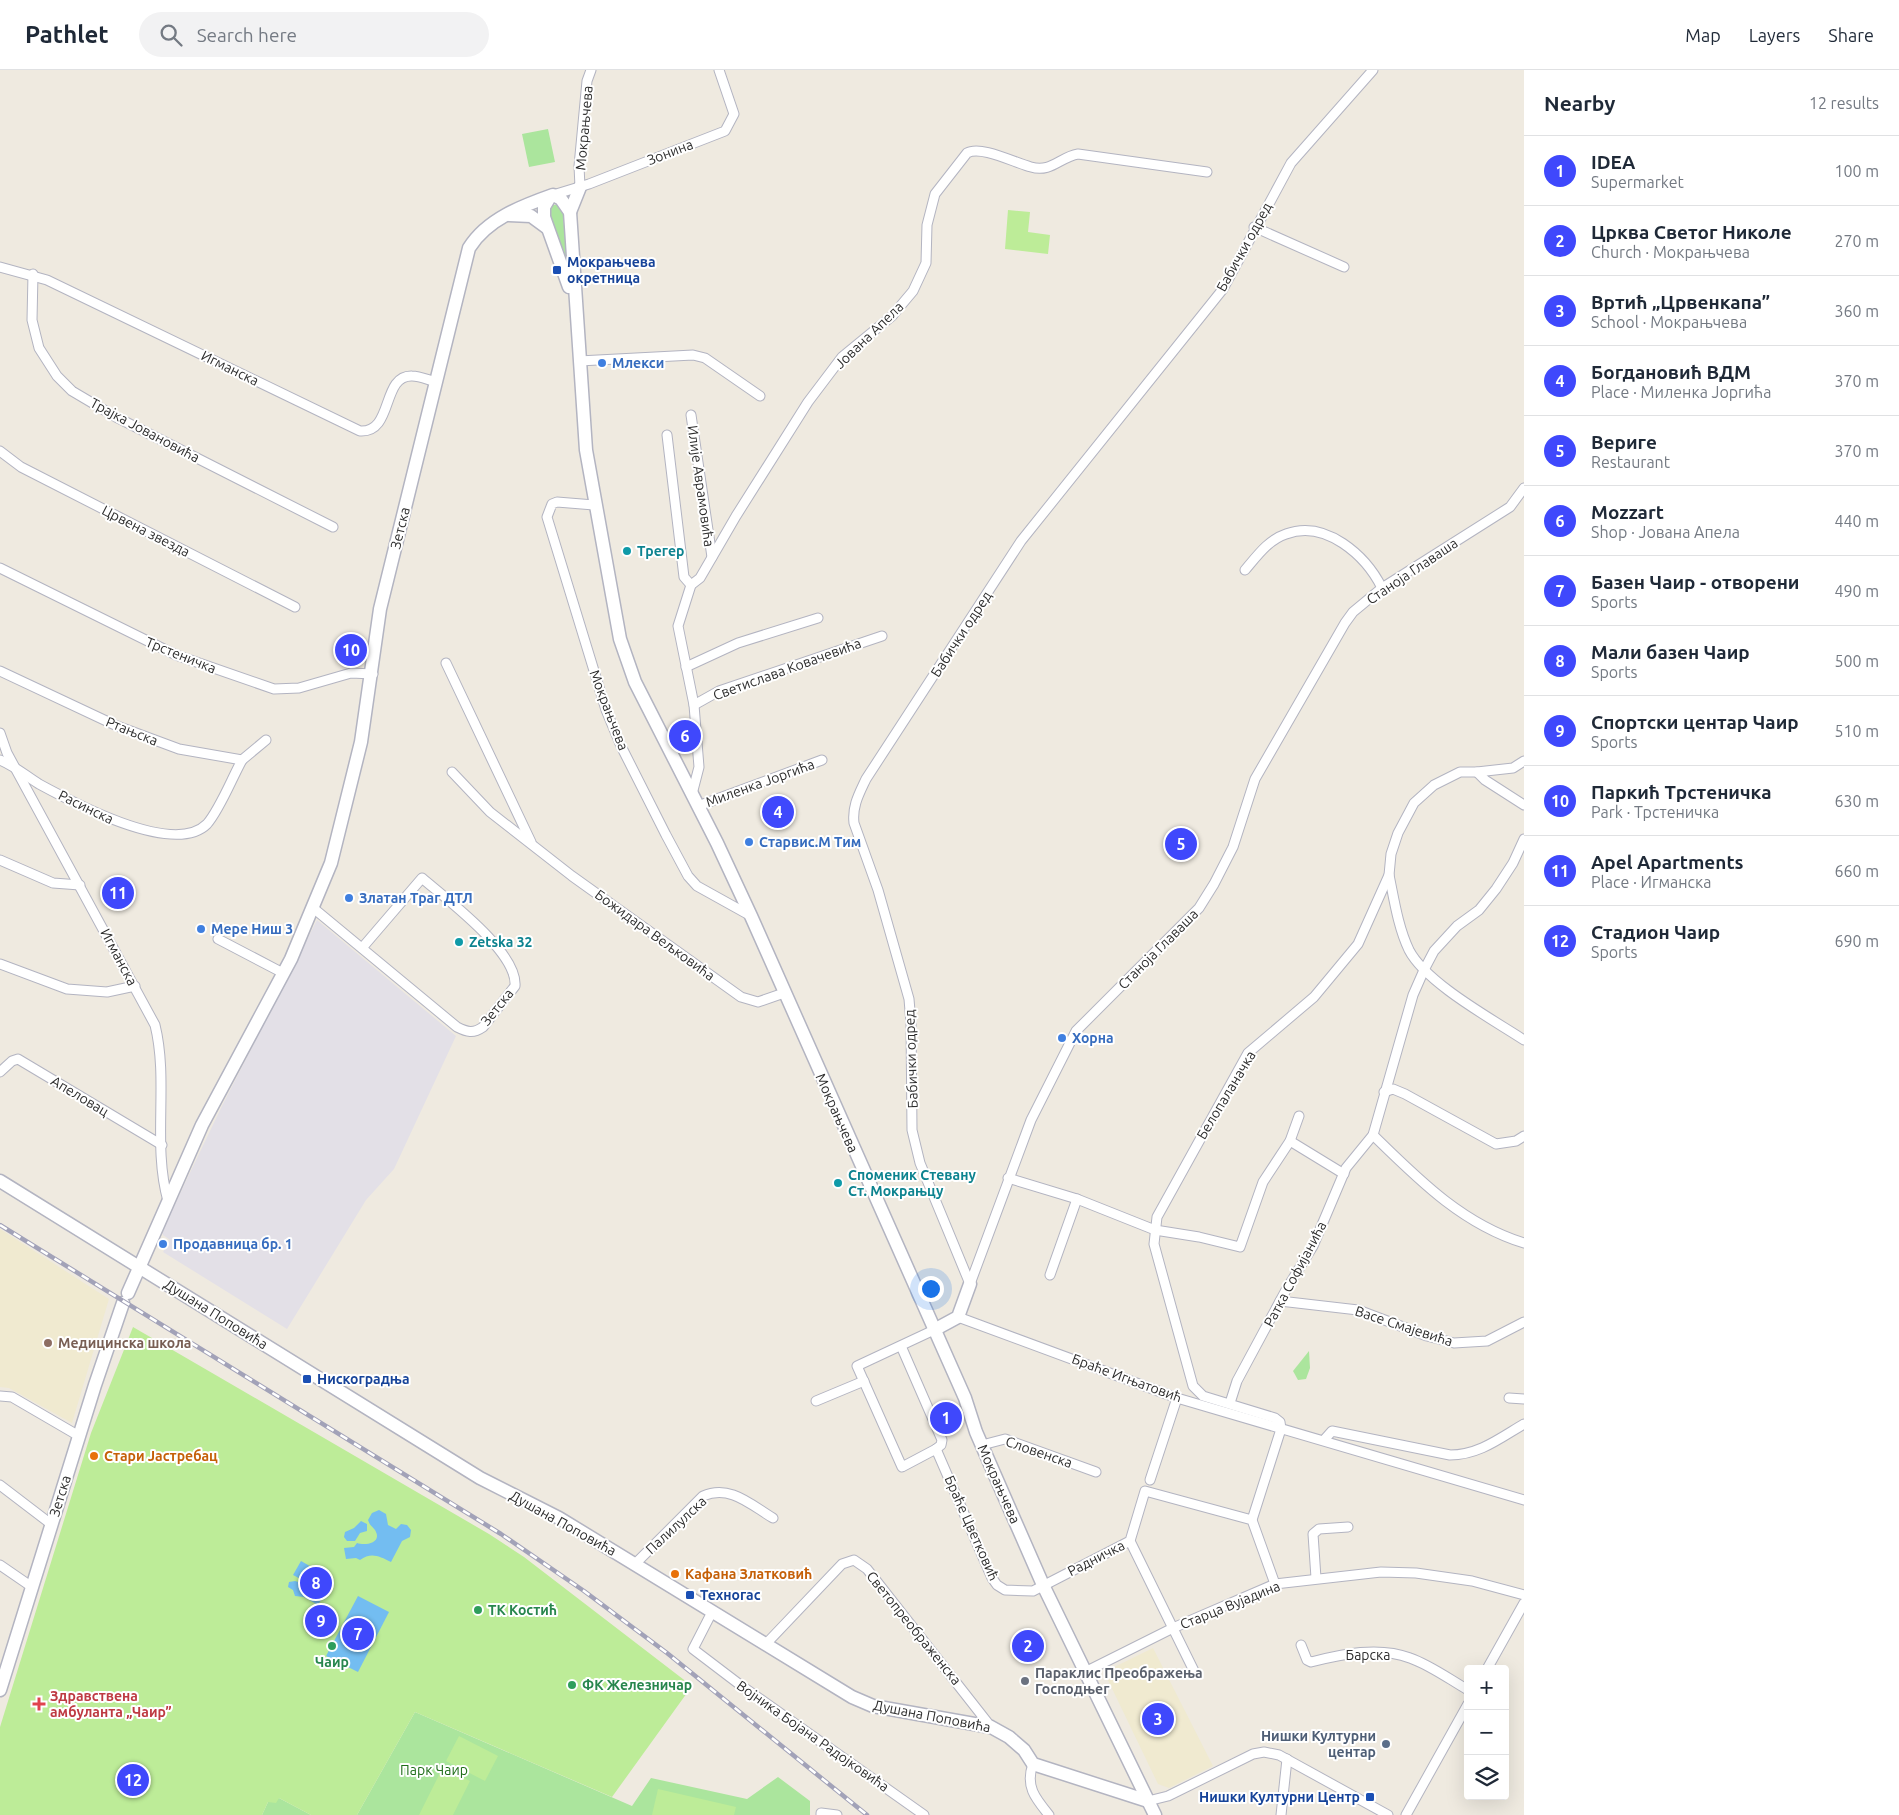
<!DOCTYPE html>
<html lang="en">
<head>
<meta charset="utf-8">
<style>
  :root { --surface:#fff; --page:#f2f2f3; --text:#1f2937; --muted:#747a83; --line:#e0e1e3; --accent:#3f48fc }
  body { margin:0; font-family:Ubuntu,sans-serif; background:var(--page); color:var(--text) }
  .controls { position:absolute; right:15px; bottom:15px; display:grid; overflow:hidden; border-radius:5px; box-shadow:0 5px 20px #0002 }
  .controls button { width:45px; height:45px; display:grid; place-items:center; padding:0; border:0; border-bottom:1px solid var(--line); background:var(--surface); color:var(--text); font:25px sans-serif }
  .you { position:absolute; left:930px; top:1218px; width:18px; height:18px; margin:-12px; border:4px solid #fff; border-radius:50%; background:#1a73e8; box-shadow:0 0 0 8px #1a73e833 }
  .badge { display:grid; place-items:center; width:32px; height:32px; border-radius:50%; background:var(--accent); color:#fff; font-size:16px; font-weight:700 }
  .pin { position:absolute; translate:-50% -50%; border:2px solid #fff; box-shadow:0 1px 5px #0006 }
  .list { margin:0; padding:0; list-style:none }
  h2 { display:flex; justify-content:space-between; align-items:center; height:65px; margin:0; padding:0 20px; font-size:21px }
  h2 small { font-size:16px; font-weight:400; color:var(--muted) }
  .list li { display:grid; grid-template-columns:32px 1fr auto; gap:15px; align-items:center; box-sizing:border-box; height:70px; padding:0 20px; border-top:1px solid var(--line) }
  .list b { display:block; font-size:19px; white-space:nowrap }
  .list p { margin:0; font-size:16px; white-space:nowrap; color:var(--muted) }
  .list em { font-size:16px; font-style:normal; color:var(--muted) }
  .icon { flex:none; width:28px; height:28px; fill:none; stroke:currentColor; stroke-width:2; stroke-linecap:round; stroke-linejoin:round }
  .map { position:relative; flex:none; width:1524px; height:1745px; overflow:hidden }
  header { display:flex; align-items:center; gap:30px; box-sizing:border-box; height:70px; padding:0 25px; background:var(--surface); border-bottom:1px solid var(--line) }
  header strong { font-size:24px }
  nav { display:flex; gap:28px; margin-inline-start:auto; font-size:18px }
  .search { width:350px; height:45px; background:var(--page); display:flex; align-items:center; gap:12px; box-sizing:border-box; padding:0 18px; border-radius:28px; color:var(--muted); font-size:19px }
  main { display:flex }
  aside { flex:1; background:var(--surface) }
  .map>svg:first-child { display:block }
  .industrial { fill:#e3e0e7 }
  .education { fill:#f0ead0 }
  .green { fill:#abe59d }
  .pitch { fill:#bdec98 }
  .water { fill:#73bdf1 }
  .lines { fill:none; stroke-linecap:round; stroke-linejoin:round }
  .street-casing { stroke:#b3b4c1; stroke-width:11 }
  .secondary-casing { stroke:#b3b4c1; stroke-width:15 }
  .street { stroke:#fff; stroke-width:9 }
  .secondary { stroke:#fff; stroke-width:12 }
  .rail-casing { stroke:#a2a2b8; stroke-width:4.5 }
  .rail { stroke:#fff; stroke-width:2.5; stroke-dasharray:8; stroke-linecap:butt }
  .transit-dot { fill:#1a4fb4; stroke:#fff; stroke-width:2 }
  .shop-dot { fill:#3f7fe0; stroke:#fff; stroke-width:2 }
  .culture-dot { fill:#0f9aa8; stroke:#fff; stroke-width:2 }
  .education-dot { fill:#8d6e63; stroke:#fff; stroke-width:2 }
  .food-dot { fill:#e8710a; stroke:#fff; stroke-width:2 }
  .leisure-dot { fill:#2e9e5b; stroke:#fff; stroke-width:2 }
  .worship-dot { fill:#6b7280; stroke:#fff; stroke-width:2 }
  .health-dot { fill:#e0444e; stroke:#fff; stroke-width:2 }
  .service-dot { fill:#5c6f8a; stroke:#fff; stroke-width:2 }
  .labels { text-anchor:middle; stroke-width:4; stroke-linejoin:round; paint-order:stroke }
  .street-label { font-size:14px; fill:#2d2d2d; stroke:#fff }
  .transit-label { font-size:14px; font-weight:bold; fill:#164399; stroke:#fff; text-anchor:start }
  .shop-label { font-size:14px; font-weight:bold; fill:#366cbe; stroke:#fff; text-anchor:start }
  .culture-label { font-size:14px; font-weight:bold; fill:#0d838f; stroke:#fff; text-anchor:start }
  .education-label { font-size:14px; font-weight:bold; fill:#785e54; stroke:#fff; text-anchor:start }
  .food-label { font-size:14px; font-weight:bold; fill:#c56008; stroke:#fff; text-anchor:start }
  .leisure-label { font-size:14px; font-weight:bold; fill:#27864d; stroke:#fff; text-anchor:start }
  .worship-label { font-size:14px; font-weight:bold; fill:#5b616d; stroke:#fff; text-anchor:start }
  .health-label { font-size:14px; font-weight:bold; fill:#be3a42; stroke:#fff; text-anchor:start }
  .service-label { font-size:14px; font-weight:bold; fill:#4e5e75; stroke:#fff; text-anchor:end }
  .park-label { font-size:14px; fill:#206e1a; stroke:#fff }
</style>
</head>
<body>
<header>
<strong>Pathlet</strong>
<div class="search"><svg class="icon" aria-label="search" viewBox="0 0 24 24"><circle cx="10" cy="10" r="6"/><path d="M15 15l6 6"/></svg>Search here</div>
<nav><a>Map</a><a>Layers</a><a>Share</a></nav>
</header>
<main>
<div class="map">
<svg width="1524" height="1745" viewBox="0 0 1524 1745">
  <rect width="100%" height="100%" fill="#efeae0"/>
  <path class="industrial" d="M317 850 456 966 394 1099 366 1130 287 1259 163 1182 170 1170 163 1165 162 1161 222 1036Z"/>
  <g class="education">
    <path d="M0 1159 109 1229 72 1353 9 1318 0 1317Z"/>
    <path d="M1153 1578 1213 1696 1169 1718 1158 1714 1104 1602Z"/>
  </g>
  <g class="green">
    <path d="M548 59 555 92 529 97 522 64Z"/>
    <path d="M551 135H558L563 142 567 196 557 174 548 139Z"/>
    <path d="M1309 1281 1310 1298 1306 1309 1298 1310 1293 1301Z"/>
    <path d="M415 1642 632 1736 651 1708 747 1729 778 1707 810 1731V1745H357Z"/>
    <path d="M279 1728 311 1745H262L268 1732Z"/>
  </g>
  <g class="pitch">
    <path d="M1008 140 1030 142 1028 162 1050 165 1048 184 1005 179Z"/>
    <path d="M133 1257 489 1464 524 1487 692 1616 612 1727 415 1642 357 1745H311L279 1728 276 1733 268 1732 262 1745H0V1657L91 1363Z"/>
    <path d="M459 1666 498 1686 485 1711 446 1691Z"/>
    <path d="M443 1697 470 1711 453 1745H419Z"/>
    <path d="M658 1719 736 1737 734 1745H652Z"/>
  </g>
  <g class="water">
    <path d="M379 1440 386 1444 388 1455 396 1459 401 1454 407 1455 411 1460 410 1467 402 1471 391 1492C379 1486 371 1482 360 1490L356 1488 346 1489 344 1478 354 1477 357 1473C365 1476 383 1473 375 1460 372 1456 370 1456 368 1450L372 1443Z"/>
    <path d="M361 1451 367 1454V1461L360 1463 355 1471H347L344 1467 345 1462 354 1458Z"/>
    <path d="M301 1491 315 1499 311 1506 329 1516 318 1535 304 1527 295 1526 293 1520 288 1517 289 1512 295 1511 305 1514 307 1519 310 1514 293 1505Z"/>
    <path d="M358 1526 389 1542 358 1602 326 1586Z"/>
  </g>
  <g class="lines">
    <defs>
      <g id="street">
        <path d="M580 117 579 96 587 11 591 0"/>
        <path d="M553 125 589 114 725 61 734 44 719 0"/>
        <path d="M1254 157 1344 197"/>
        <path d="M0 197 47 210 360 361C394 363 381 305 412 306 420 306 428 310 436 312"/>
        <path d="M33 204 32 250 39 278 57 306 72 321 116 347 333 457"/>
        <path d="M579 291 693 285 705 288 760 326"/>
        <path d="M691 345 712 487"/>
        <path d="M667 365 684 507 691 515"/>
        <path d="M0 381 21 397 295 537"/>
        <path d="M594 435 557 432 552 434 547 447 606 640 621 676 666 765 688 806 697 816 751 846"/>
        <path d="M0 498 176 585 274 619 299 618 351 603 373 604"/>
        <path d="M1245 500C1257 486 1268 470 1286 464 1326 449 1366 486 1382 518"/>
        <path d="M446 593 531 772"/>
        <path d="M686 597 738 573 818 548"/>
        <path d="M0 601 117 656 179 679 242 690 266 670"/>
        <path d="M694 635 719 621 882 566"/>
        <path d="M0 663 7 683 155 955C169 1012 152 1074 168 1131"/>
        <path d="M0 690C15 696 26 706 39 714 72 732 174 787 207 754 220 739 232 708 242 690"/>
        <path d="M452 702 490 742 572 806 741 927 758 932 784 923"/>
        <path d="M1477 702 1485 710 1524 735"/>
        <path d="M692 724 699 697 694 635 678 556 691 515 700 508 736 446 808 332 842 287 892 246 913 221 926 193 927 155 935 124 967 83C981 75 1015 93 1031 97 1051 103 1060 87 1078 84L1207 102"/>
        <path d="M698 736 822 690"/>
        <path d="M0 790 53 813 80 815"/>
        <path d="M1389 805C1394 829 1398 857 1409 880 1426 913 1492 949 1524 970"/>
        <path d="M312 837 457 957C467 962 473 964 483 957L515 916C518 882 446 829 422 808L362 878"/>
        <path d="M218 869 283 903"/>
        <path d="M0 894 67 919 107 922 135 916"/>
        <path d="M0 1002 12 991 18 989 162 1075"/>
        <path d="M1384 1022 1393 1019 1405 1024 1496 1074 1516 1071 1524 1066"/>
        <path d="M1373 1065C1418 1109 1462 1154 1524 1173"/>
        <path d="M1290 1071 1344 1104"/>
        <path d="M1008 1108 1077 1129 1155 1160 1199 1167 1240 1177 1263 1112 1290 1071 1299 1046"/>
        <path d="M1050 1205 1077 1129"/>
        <path d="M970 1214 920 1093 912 1060 911 953 909 929 878 820 854 753C852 736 859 724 866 709L1021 471 1223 219 1291 93 1373 0"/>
        <path d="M970 1214 1031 1050 1076 961 1199 838 1214 814 1233 777 1255 709 1345 553 1353 542 1382 518 1510 437 1524 418"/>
        <path d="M1280 1231 1358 1240 1427 1266 1454 1273 1487 1271 1524 1252"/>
        <path d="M958 1247 1177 1328 1524 1430"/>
        <path d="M934 1260 857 1296 902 1397 936 1379 992 1508 997 1515 1005 1520 1033 1521 1130 1471 1145 1421 1252 1450 1275 1514"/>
        <path d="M901 1276 942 1370 941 1375 936 1379"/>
        <path d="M0 1326 12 1327 79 1366"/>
        <path d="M1509 1328 1524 1329"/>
        <path d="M816 1331 864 1311"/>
        <path d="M1230 1333 1237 1311 1286 1220 1313 1176 1346 1098 1373 1065 1413 925 1424 900 1434 881 1457 856 1479 840 1496 819 1513 793 1524 769"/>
        <path d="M1324 1370 1332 1361 1450 1385C1479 1385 1500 1368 1524 1354"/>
        <path d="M982 1375 1005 1369 1096 1402"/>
        <path d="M1150 1410 1177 1328"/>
        <path d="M0 1415 51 1454"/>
        <path d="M1252 1450 1281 1359 1280 1352 1275 1348 1203 1326 1193 1316 1154 1174 1157 1147 1248 983 1314 927 1358 874 1389 805 1391 784 1398 763 1414 733 1434 715 1460 702H1477L1513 698 1524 691"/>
        <path d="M1130 1471 1194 1601"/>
        <path d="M635 1494 703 1426C730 1414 751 1435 773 1448"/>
        <path d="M0 1495 32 1517"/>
        <path d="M1316 1508 1313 1464 1319 1459 1348 1457"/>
        <path d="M712 1542 693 1579 739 1614 924 1745"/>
        <path d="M765 1575 842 1494 854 1490 867 1499 991 1657"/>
        <path d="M1301 1575 1307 1590 1311 1592C1342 1584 1379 1576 1410 1588 1430 1595 1449 1609 1468 1620"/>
        <path d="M1487 1599 1524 1533"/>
        <path d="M1085 1602 1173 1558 1275 1514 1381 1502 1416 1503 1472 1511 1524 1525"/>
        <path d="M1033 1694C1025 1716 1035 1728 1049 1745"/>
        <path d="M1148 1731 1168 1726 1253 1684 1264 1682 1279 1685 1388 1745"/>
        <path d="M821 1745V1743L837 1745"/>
        <path d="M1281 1745 1287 1689"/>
        <path d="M1406 1745 1468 1634"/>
      </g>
      <g id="secondary">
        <path d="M550 127 544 137V147L569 217"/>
        <path d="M570 142 580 117"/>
        <path d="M509 145 531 146 546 157"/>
        <path d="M0 1111 480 1408 559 1448 852 1627 873 1636 991 1657 1009 1667 1024 1680 1033 1694 1148 1731"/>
        <path d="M128 1223 202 1055 291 889 331 793 361 672 380 539 469 178C487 149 522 136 553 125L561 129 570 142 586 380 620 569 635 612 717 773 751 846 965 1328 976 1362 1043 1515 1155 1745"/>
        <path d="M934 1260 958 1247 970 1214"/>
        <path d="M0 1620 95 1315 123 1233"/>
      </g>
    </defs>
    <use href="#street" class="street-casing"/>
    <use href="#secondary" class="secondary-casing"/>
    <use href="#street" class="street"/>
    <use href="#secondary" class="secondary"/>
    <defs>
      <path id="rail" d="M0 1155 501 1464 584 1521 667 1583 867 1745"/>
    </defs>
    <use href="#rail" class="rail-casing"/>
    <use href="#rail" class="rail"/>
  </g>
  <g class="transit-dot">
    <rect x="552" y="195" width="10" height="10" rx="2.5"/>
    <rect x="302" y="1304" width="10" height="10" rx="2.5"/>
    <rect x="685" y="1520" width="10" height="10" rx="2.5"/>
    <rect x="1365" y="1722" width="10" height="10" rx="2.5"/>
  </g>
  <g class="shop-dot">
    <circle cx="602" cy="293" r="5"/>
    <circle cx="749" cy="772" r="5"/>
    <circle cx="349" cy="828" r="5"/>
    <circle cx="201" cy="859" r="5"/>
    <circle cx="1062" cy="968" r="5"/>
    <circle cx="163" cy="1174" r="5"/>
  </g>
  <g class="culture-dot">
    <circle cx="627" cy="481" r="5"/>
    <circle cx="459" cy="872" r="5"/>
    <circle cx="838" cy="1113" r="5"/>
  </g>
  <circle class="education-dot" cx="48" cy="1273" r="5"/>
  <g class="food-dot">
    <circle cx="94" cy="1386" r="5"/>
    <circle cx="675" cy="1504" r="5"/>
  </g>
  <g class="leisure-dot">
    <circle cx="478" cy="1540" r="5"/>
    <circle cx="332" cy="1576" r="5"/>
    <circle cx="572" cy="1615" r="5"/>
  </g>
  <circle class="worship-dot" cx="1025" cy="1611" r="5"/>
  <path class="health-dot" d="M36.5 1626.5h5v5h5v5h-5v5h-5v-5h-5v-5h5z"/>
  <circle class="service-dot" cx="1386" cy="1674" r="5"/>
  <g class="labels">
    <g class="street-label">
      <text transform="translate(584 58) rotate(-85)" y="5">Мокрањчева</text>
      <text transform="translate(670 82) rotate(-21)" y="5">Зонина</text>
      <text transform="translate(1244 177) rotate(-61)" y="5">Бабички одред</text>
      <text transform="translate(869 265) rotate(-44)" y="5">Јована Апела</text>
      <text transform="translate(230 298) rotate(26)" y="5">Игманска</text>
      <text transform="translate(145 360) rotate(28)" y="5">Трајка Јовановића</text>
      <text transform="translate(701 416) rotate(82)" y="5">Илије Аврамовића</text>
      <text transform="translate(400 458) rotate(-76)" y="5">Зетска</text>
      <text transform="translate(146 461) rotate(27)" y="5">Црвена звезда</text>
      <text transform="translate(1412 501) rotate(-34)" y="5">Станоја Главаша</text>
      <text transform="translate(961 564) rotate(-57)" y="5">Бабички одред</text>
      <text transform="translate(181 585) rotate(22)" y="5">Трстеничка</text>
      <text transform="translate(787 599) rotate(-20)" y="5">Светислава Ковачевића</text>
      <text transform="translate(609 640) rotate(69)" y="5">Мокрањчева</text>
      <text transform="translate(132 661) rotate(22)" y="5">Ртањска</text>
      <text transform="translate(760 713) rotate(-20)" y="5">Миленка Јоргића</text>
      <text transform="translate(86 737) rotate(26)" y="5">Расинска</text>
      <text transform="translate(655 865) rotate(36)" y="5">Божидара Вељковића</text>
      <text transform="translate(1158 879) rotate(-45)" y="5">Станоја Главаша</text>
      <text transform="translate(119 887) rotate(62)" y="5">Игманска</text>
      <text transform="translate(497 937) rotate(-51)" y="5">Зетска</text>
      <text transform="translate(911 989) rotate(-92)" y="5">Бабички одред</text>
      <text transform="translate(1226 1025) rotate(-59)" y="5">Белопаланачка</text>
      <text transform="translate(80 1026) rotate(31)" y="5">Апеловац</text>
      <text transform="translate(837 1043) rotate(66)" y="5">Мокрањчева</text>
      <text transform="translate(1295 1204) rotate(-62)" y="5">Ратка Софијанића</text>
      <text transform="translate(216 1244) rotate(32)" y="5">Душана Поповића</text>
      <text transform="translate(1404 1256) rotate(18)" y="5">Васе Смајевића</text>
      <text transform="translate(1127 1308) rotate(20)" y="5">Браће Игњатовић</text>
      <text transform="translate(1039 1382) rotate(19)" y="5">Словенска</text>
      <text transform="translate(999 1414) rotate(66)" y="5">Мокрањчева</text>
      <text transform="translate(60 1426) rotate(-73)" y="5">Зетска</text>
      <text transform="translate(563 1453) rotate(29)" y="5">Душана Поповића</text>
      <text transform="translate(676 1455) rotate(-43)" y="5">Палилулска</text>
      <text transform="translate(972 1458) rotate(66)" y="5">Браће Цветковић</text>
      <text transform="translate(1096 1488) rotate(-27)" y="5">Радничка</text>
      <text transform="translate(1230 1535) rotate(-22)" y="5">Старца Вујадина</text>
      <text transform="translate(914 1558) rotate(51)" y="5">Светопреображенска</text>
      <text x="1368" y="1590">Барска</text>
      <text transform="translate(932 1646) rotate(11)" y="5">Душана Поповића</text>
      <text transform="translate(813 1666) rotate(35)" y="5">Војника Бојана Радојковића</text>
    </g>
    <g class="transit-label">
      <text x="567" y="197">Мокрањчева<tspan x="567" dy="16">окретница</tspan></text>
      <text x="317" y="1314">Нискоградња</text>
      <text x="700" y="1530">Техногас</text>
      <text x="1360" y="1732" text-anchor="end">Нишки Културни Центр</text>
    </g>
    <g class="shop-label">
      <text x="612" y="298">Млекси</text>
      <text x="759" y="777">Старвис.М Тим</text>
      <text x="359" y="833">Златан Траг ДТЛ</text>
      <text x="211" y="864">Мере Ниш 3</text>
      <text x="1072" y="973">Хорна</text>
      <text x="173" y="1179">Продавница бр. 1</text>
    </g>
    <g class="culture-label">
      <text x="637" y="486">Трегер</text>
      <text x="469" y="877">Zetska 32</text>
      <text x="848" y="1110">Споменик Стевану<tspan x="848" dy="16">Ст. Мокрањцу</tspan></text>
    </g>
    <g class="education-label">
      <text x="58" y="1278">Медицинска школа</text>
    </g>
    <g class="food-label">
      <text x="104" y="1391">Стари Јастребац</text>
      <text x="685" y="1509">Кафана Златковић</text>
    </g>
    <g class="leisure-label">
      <text x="488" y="1545">ТК Костић</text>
      <text x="332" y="1597" text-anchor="middle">Чаир</text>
      <text x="582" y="1620">ФК Железничар</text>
    </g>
    <g class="worship-label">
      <text x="1035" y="1608">Параклис Преображења<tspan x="1035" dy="16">Господњег</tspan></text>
    </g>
    <g class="health-label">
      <text x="50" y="1631">Здравствена<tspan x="50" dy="16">амбуланта „Чаир”</tspan></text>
    </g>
    <g class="service-label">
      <text x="1376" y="1671">Нишки Културни<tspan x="1376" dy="16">центар</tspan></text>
    </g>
    <g class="park-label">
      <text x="434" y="1705">Парк Чаир</text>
    </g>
  </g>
</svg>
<div class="controls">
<button>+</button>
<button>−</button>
<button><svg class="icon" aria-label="layers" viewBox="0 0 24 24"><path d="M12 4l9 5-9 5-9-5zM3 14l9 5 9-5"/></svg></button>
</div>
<div class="you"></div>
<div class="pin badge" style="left:946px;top:1348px">1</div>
<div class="pin badge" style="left:1028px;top:1576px">2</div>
<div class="pin badge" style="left:1158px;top:1649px">3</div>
<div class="pin badge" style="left:778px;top:742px">4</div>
<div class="pin badge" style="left:1181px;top:774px">5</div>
<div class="pin badge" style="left:685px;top:666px">6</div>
<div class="pin badge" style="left:358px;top:1564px">7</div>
<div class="pin badge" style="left:316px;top:1513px">8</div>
<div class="pin badge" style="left:321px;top:1551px">9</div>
<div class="pin badge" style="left:351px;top:580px">10</div>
<div class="pin badge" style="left:118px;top:823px">11</div>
<div class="pin badge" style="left:133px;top:1710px">12</div>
</div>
<aside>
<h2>Nearby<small>12 results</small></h2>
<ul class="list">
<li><span class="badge">1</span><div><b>IDEA</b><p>Supermarket</p></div><em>100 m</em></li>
<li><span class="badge">2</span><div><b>Црква Светог Николе</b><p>Church · Мокрањчева</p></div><em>270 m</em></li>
<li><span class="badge">3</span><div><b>Вртић „Црвенкапа”</b><p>School · Мокрањчева</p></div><em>360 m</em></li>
<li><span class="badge">4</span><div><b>Богдановић ВДМ</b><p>Place · Миленка Јоргића</p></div><em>370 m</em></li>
<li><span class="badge">5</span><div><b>Вериге</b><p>Restaurant</p></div><em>370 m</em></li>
<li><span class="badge">6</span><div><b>Mozzart</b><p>Shop · Јована Апела</p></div><em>440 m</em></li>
<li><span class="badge">7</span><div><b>Базен Чаир - отворени</b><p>Sports</p></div><em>490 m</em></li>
<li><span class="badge">8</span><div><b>Мали базен Чаир</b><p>Sports</p></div><em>500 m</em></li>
<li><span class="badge">9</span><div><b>Спортски центар Чаир</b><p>Sports</p></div><em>510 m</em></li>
<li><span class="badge">10</span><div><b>Паркић Трстеничка</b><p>Park · Трстеничка</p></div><em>630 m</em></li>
<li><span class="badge">11</span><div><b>Apel Apartments</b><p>Place · Игманска</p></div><em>660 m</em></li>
<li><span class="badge">12</span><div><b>Стадион Чаир</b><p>Sports</p></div><em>690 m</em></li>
</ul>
</aside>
</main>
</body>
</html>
